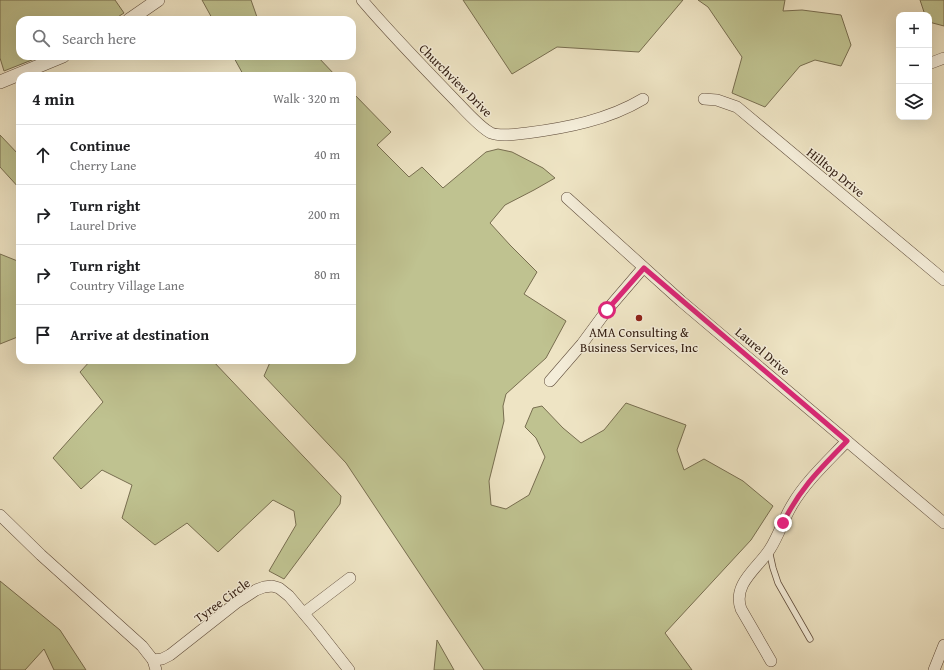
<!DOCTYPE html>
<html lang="en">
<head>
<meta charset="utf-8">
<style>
  :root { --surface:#fff; --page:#f2f2f2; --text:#202124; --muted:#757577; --line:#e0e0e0 }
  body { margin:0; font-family:"Gentium Book Plus",serif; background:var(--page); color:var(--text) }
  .controls { position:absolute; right:12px; top:12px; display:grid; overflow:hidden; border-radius:8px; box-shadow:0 4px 16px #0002 }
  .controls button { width:36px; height:36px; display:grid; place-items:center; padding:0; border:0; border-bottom:1px solid var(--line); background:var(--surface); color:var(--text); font:20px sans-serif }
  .stop { position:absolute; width:12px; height:12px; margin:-9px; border:3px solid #db2777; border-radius:50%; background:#fff }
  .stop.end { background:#db2777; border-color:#fff; box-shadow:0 1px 4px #0008 }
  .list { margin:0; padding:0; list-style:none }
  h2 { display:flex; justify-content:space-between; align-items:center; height:52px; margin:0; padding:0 16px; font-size:17px }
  h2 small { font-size:13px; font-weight:400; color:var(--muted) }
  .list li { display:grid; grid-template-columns:26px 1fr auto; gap:12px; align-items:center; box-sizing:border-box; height:60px; padding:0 16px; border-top:1px solid var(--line) }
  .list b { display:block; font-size:15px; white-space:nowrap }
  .list p { margin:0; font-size:13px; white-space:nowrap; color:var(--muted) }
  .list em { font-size:13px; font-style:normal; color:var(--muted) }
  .icon { flex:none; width:22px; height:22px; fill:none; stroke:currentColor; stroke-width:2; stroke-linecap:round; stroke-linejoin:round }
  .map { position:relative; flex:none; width:944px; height:670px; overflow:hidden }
  .search { position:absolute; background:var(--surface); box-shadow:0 4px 16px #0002; left:16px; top:16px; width:340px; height:44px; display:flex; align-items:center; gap:10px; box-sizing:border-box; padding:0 14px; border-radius:12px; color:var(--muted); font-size:15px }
  .panel { position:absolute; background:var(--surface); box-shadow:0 4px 16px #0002; left:16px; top:72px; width:340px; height:292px; border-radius:12px }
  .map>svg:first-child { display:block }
  .green { fill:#bfc290; stroke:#786e50 }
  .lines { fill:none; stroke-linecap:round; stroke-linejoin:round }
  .service-casing { stroke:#604d3c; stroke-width:7 }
  .minor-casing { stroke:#604d3c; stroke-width:12 }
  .tertiary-casing { stroke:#604d3c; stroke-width:14 }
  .service { stroke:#f4edd9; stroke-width:5.5 }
  .minor { stroke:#f4edd9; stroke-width:11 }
  .tertiary { stroke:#f4edd9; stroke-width:13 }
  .route { stroke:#db2777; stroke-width:5 }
  .poi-dot { fill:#8f2418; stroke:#f4edd9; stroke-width:1.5 }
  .labels { text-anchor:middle; stroke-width:3; stroke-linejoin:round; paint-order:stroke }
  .street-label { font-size:13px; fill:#301b0f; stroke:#f4edd9 }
  .poi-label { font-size:13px; fill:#301b0f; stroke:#f4edd9 }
</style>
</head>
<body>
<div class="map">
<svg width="944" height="670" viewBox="0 0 944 670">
  <rect width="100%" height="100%" fill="#eee4c4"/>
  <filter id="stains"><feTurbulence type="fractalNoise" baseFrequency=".005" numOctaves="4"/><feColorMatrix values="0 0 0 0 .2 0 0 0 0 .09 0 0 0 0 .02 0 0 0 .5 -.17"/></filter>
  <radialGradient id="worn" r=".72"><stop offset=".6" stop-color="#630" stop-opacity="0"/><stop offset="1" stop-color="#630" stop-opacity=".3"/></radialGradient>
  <g class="green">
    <path d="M0 0H115L124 13 113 20H20V56H42L4 71 0 58Z"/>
    <path d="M202 0H251L258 20H213Z"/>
    <path d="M463 0H683L639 52 557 47 512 74Z"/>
    <path d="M698 0H785L783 11 802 10 841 15 851 45 841 66 815 60 800 66 765 107 732 93 742 57 708 7Z"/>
    <path d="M920 0H944V26L929 22V15H925Z"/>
    <path d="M233 56H317L336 76H244Z"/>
    <path d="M352 92 391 132 377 145 409 177 422 167 443 188 486 152 498 149 512 152 543 168 555 178 534 190 505 205 490 223 510 245 537 272 524 294 566 321 546 358 506 394 503 406 504 421 489 481 491 505 506 509 529 495 545 457 536 438 525 427 533 408 542 406 563 428 581 443 604 430 626 403 686 425 677 450 684 470 704 459 743 481 773 506 751 540 665 633 692 670H484L346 463 264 376 271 360H352Z"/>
    <path d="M0 135 20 156V189L0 167Z"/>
    <path d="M0 254 20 262V336L0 344Z"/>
    <path d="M91 360H212L341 496 340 504 284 579 269 571 296 525 294 511 273 500 218 552 187 523 155 545 122 518 132 485 102 470 81 489 53 458 103 402 80 372Z"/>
    <path d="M0 581 60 630 86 670H54L44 649 25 670H0Z"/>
    <path d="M437 640 454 670H434Z"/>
  </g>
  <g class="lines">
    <defs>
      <path id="service" d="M769 550 773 568 778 583 810 639"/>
      <g id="minor">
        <path d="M362 0C391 34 422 66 453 98 462 107 480 128 491 133 501 137 516 134 527 133 566 128 608 120 643 99"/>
        <path d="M931 63 944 58"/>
        <path d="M704 99 717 100 737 107 944 280"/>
        <path d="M567 198 681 301 944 523"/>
        <path d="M550 381 582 344 607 310 643 268"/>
        <path d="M0 515 41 555 142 646 153 660 156 670"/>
        <path d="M304 613 350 578"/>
        <path d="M153 660 162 659 170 655 236 603 256 590 264 587 272 586 279 588 289 596 316 628 349 670"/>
        <path d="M771 661 741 609C732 584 758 568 770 549 779 535 783 520 792 505 806 481 828 461 847 441"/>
        <path d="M934 670 944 645"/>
      </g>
      <g id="tertiary">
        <path d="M129 20 158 0"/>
        <path d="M0 82 63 56"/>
      </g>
    </defs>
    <use href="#service" class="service-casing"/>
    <use href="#minor" class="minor-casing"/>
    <use href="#tertiary" class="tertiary-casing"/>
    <use href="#service" class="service"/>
    <use href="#minor" class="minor"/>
    <use href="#tertiary" class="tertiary"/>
  </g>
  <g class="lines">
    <path class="route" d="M607 310 644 268 847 441C821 468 800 488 783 523"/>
  </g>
  <circle class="poi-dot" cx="639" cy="318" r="4"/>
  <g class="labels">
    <g class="street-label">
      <text transform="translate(456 80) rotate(45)" y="5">Churchview Drive</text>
      <text transform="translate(836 172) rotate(39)" y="5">Hilltop Drive</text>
      <text transform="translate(763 351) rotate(40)" y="5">Laurel Drive</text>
      <text transform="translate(222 600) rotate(-36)" y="5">Tyree Circle</text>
    </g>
    <g class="poi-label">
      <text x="639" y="337">AMA Consulting &amp;<tspan x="639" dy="15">Business Services, Inc</tspan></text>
    </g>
  </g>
  <rect width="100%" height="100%" filter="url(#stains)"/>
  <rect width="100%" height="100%" fill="url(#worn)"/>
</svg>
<div class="controls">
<button>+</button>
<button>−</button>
<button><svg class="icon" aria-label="layers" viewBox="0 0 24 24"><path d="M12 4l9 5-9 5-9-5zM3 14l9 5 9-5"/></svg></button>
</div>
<div class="stop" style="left:607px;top:310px"></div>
<div class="stop end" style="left:783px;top:523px"></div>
<div class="search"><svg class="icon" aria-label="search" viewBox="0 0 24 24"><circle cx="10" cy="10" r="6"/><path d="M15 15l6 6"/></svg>Search here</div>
<section class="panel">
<h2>4 min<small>Walk · 320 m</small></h2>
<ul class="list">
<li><svg class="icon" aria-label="ahead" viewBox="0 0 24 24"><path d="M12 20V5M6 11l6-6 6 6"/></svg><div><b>Continue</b><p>Cherry Lane</p></div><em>40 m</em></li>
<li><svg class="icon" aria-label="right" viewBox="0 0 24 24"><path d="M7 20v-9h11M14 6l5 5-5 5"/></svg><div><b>Turn right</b><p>Laurel Drive</p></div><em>200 m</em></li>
<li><svg class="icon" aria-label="right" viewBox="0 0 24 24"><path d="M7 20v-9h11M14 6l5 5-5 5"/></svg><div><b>Turn right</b><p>Country Village Lane</p></div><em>80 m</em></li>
<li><svg class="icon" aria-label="arrive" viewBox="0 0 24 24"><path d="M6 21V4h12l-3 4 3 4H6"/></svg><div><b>Arrive at destination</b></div></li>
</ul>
</section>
</div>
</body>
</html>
